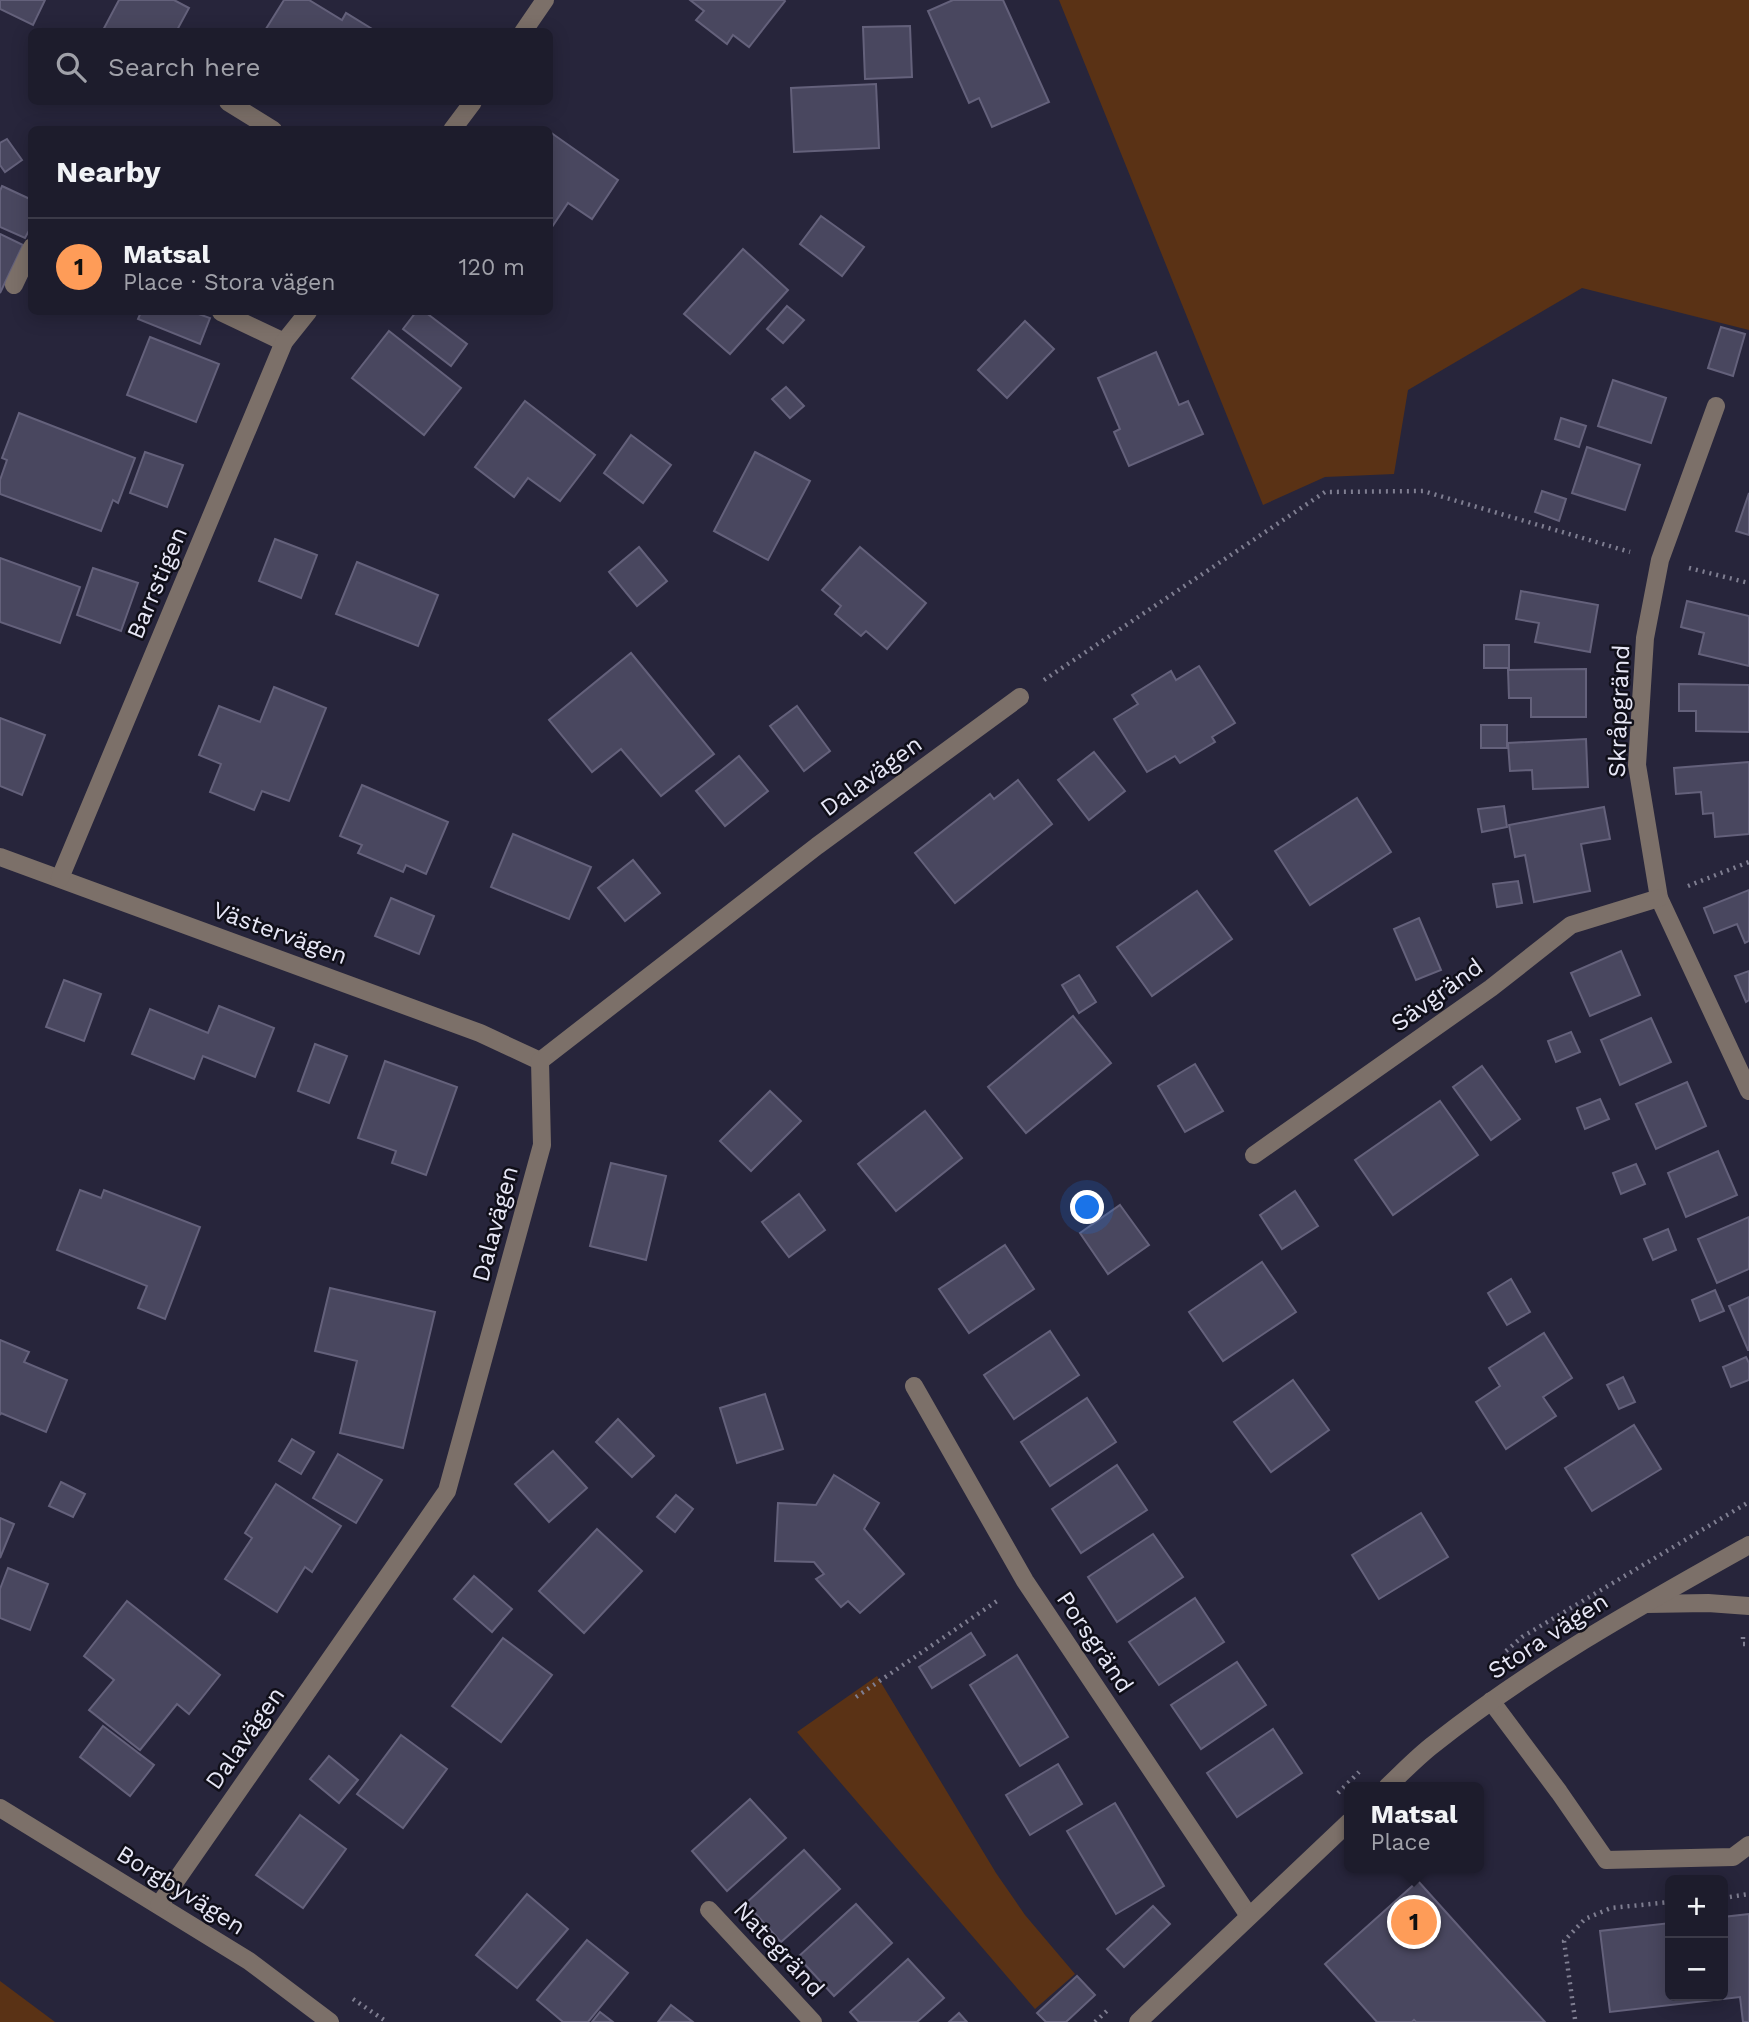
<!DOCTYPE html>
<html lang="en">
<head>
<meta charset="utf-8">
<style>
  :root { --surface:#1d1c2c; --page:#2a2938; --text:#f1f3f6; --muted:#a0a1a9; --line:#3b3a48; --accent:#fe9c58 }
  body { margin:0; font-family:"Work Sans",sans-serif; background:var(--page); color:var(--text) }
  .controls { position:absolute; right:21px; bottom:21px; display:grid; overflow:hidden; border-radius:10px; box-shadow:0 4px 18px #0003 }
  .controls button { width:63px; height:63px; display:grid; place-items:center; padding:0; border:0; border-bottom:2px solid var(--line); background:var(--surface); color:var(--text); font:35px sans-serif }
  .you { position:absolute; left:1088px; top:1208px; width:24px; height:24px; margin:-18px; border:5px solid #fff; border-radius:50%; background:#1a73e8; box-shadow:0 0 0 10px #1a73e833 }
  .badge { display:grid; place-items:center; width:46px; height:46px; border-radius:50%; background:var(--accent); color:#111; font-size:23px; font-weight:700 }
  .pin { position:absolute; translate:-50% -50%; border:4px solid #fff; box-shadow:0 2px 7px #0006 }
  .popup { position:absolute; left:1344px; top:1782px; width:140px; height:91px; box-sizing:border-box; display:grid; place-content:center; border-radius:10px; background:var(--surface); filter:drop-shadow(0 2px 5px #0005); font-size:23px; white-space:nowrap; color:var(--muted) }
  .popup b { font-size:26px; color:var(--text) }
  .popup::after { content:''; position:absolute; left:50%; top:100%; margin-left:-14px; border:14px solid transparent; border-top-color:var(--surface) }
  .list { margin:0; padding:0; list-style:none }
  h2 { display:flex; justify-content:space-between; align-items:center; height:91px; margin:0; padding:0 28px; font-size:30px }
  h2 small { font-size:23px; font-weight:400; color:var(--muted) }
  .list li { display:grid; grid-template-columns:46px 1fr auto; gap:21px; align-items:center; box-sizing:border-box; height:98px; padding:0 28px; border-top:2px solid var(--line) }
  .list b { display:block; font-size:26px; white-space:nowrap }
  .list p { margin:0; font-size:23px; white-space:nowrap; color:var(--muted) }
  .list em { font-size:23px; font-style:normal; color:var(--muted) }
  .icon { flex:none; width:38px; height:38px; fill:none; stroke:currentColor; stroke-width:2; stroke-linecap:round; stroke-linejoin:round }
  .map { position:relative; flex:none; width:1749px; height:2022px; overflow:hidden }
  .search { position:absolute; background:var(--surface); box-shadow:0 4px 18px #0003; left:28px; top:28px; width:525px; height:77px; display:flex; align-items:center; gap:18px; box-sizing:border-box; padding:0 24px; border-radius:10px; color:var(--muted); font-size:26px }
  .panel { position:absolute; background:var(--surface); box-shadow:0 4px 18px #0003; left:28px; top:126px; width:525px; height:189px; border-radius:10px }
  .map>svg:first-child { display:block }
  .green { fill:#5a3215 }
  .building { fill:#49475f; stroke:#64617b; stroke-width:2 }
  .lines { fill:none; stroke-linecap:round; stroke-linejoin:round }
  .path { stroke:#7f7e91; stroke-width:4.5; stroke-dasharray:2 5; stroke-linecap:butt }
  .minor { stroke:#7c7069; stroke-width:18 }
  .labels { text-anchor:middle; stroke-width:5; stroke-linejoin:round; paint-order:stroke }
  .street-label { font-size:24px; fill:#e7e7f6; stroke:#100f19 }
</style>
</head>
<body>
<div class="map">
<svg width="1749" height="2022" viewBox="0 0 1749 2022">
  <rect width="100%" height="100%" fill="#27253b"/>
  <g class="green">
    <path d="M1059 0H1749V330L1582 288 1408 390 1394 474 1325 477 1263 505Z"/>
    <path d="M877 1676 996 1873 1025 1915 1075 1974 1035 2009 797 1732Z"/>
    <path d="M0 1981 55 2022H0Z"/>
  </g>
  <g class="building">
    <path d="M0 0H45L33 25 0 9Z"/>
    <path d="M119 0H174L189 8 176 32H102Z"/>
    <path d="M284 0H309L342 20 346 13 377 32H264Z"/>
    <path d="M690 0H784L785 1 749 47 733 35 727 44 696 20 704 11Z"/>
    <path d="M953 0H1003L1049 102 992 127 979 98 969 103 928 11Z"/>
    <path d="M910 26 912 77 865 79 863 27Z"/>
    <path d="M876 84 879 148 794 152 791 88Z"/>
    <path d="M550 132 618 180 592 219 568 203 550 230Z"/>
    <path d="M7 139 22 160 5 172 0 165V143Z"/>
    <path d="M2 186 32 200V225L25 238 0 227V191Z"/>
    <path d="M821 216 864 247 842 276 800 244Z"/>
    <path d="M0 234 23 245 0 293Z"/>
    <path d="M743 249 788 290 730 354 684 314Z"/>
    <path d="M787 306 804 320 783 343 767 329Z"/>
    <path d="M141 312H193L210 318 200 344 138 319Z"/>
    <path d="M416 312H425L467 344 451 366 403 329Z"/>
    <path d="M1025 321 1054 349 1007 398 978 370Z"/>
    <path d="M1721 327 1745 334 1733 376 1708 368Z"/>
    <path d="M389 331 461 388 424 435 352 378Z"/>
    <path d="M150 337 219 364 196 422 127 395Z"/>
    <path d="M1156 352 1179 405 1188 401 1203 434 1129 466 1114 432 1120 429 1098 378Z"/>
    <path d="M1613 380 1666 398 1651 443 1598 426Z"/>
    <path d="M786 387 804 406 790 418 772 399Z"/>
    <path d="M525 401 595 455 560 501 528 478 514 497 475 467Z"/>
    <path d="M19 413 135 458 118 503 113 500 101 531 0 494V480L7 460 2 458Z"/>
    <path d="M1561 418 1586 426 1579 447 1555 439Z"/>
    <path d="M631 435 671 465 643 503 604 473Z"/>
    <path d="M1587 447 1640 465 1625 510 1572 493Z"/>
    <path d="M145 452 183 465 167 507 130 493Z"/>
    <path d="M755 452 810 481 768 560 714 531Z"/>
    <path d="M1542 491 1566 499 1559 521 1535 512Z"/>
    <path d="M1749 493V535L1736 531Z"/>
    <path d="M275 539 317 555 301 598 259 581Z"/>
    <path d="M639 547 667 581 637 606 609 572Z"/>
    <path d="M860 547 926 603 887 649 866 631 861 636 835 614 841 606 822 590Z"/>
    <path d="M0 558 80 587 60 643 0 622Z"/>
    <path d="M357 562 438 595 418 646 336 614Z"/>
    <path d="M93 568 138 583 121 631 77 615Z"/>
    <path d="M1521 591 1598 605 1590 652 1535 642 1539 623 1516 619Z"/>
    <path d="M1687 601 1749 616V666L1699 654 1704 633 1681 627Z"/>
    <rect x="1484" y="645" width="25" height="23"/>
    <path d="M631 653 714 754 661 796 621 749 592 772 549 720Z"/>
    <path d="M1199 666 1235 723 1212 737 1215 742 1180 763 1175 756 1147 772 1114 719 1138 704 1132 695 1171 671 1176 680Z"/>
    <path d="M1586 669V717H1531V698H1509L1508 670Z"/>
    <path d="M1679 684 1749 685V732L1696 731V711H1679Z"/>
    <path d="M274 687 326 708 289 801 262 791 254 810 210 792 221 764 199 755 219 706 260 722Z"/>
    <path d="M797 706 830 751 804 771 770 726Z"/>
    <path d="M0 718 45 735 22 795 0 786Z"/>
    <rect x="1481" y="725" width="26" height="23"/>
    <path d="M1586 739 1588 787 1533 789 1532 770 1510 771 1508 743Z"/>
    <path d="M1094 752 1125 791 1089 820 1058 780Z"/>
    <path d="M739 756 768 791 725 826 696 791Z"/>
    <path d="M1749 762V834L1715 837 1713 813 1703 814 1701 792 1676 794 1674 768Z"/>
    <path d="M1018 780 1052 824 955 903 915 853 990 794 994 799Z"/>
    <path d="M362 785 448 822 426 874 406 865 403 872 358 853 362 845 340 836Z"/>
    <path d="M1357 798 1391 852 1310 905 1275 851Z"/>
    <path d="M1504 806 1507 827 1482 832 1478 809Z"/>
    <path d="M1604 807 1610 839 1581 844 1590 891 1534 902 1525 855 1515 857 1509 825Z"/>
    <path d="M513 834 591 867 569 919 491 887Z"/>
    <path d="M633 860 660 893 625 921 598 888Z"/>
    <path d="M1518 881 1522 903 1497 907 1493 884Z"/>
    <path d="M1749 890V941L1745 943 1737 924 1714 933 1704 908Z"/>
    <path d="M1197 891 1232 939 1152 996 1117 947Z"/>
    <path d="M391 898 434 916 419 954 375 936Z"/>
    <path d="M1419 918 1441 970 1416 980 1394 929Z"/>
    <path d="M1621 951 1640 995 1590 1016 1571 973Z"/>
    <path d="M1749 971V1000L1746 1002 1735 976Z"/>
    <path d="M1079 975 1096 1002 1079 1013 1062 985Z"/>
    <path d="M64 980 101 994 84 1041 46 1027Z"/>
    <path d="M219 1006 274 1028 255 1077 203 1056 194 1079 132 1054 150 1009 208 1033Z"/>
    <path d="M1073 1016 1111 1063 1026 1133 988 1087Z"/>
    <path d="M1651 1018 1671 1062 1620 1085 1601 1040Z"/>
    <path d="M1571 1032 1580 1052 1556 1062 1548 1041Z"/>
    <path d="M315 1044 347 1056 329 1103 298 1091Z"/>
    <path d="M385 1061 457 1087 426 1175 392 1163 396 1151 358 1138Z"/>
    <path d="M1195 1064 1223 1111 1185 1132 1158 1086Z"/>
    <path d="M1482 1066 1520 1119 1491 1140 1453 1087Z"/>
    <path d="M1687 1082 1706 1126 1656 1149 1636 1104Z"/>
    <path d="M770 1091 801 1121 751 1171 720 1141Z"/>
    <path d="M1600 1099 1609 1119 1585 1129 1577 1108Z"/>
    <path d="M1440 1101 1478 1155 1393 1215 1355 1160Z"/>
    <path d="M925 1111 962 1158 896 1211 858 1164Z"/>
    <path d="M1718 1151 1737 1195 1686 1217 1668 1173Z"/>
    <path d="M611 1163 666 1176 646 1260 590 1246Z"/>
    <path d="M1636 1164 1645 1184 1621 1194 1613 1173Z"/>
    <path d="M80 1190 101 1198 104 1190 200 1227 165 1319 138 1308 147 1286 57 1250Z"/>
    <path d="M1295 1191 1318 1226 1282 1249 1260 1215Z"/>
    <path d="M799 1194 825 1230 789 1257 762 1222Z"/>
    <path d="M1120 1205 1149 1245 1108 1274 1080 1233Z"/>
    <path d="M1749 1217V1269L1717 1283 1698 1239Z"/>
    <path d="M1668 1229 1676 1250 1653 1260 1644 1239Z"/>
    <path d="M1005 1245 1034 1289 969 1333 939 1289Z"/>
    <path d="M1262 1262 1296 1312 1223 1361 1189 1312Z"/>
    <path d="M1511 1279 1530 1312 1507 1325 1488 1293Z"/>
    <path d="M330 1288 435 1312 403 1448 340 1433 357 1361 315 1351Z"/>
    <path d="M1715 1290 1724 1311 1700 1321 1692 1300Z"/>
    <path d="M1749 1297V1350H1748L1729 1306Z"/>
    <path d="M1050 1331 1079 1375 1014 1419 984 1375Z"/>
    <path d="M1544 1333 1572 1378 1543 1397 1556 1416 1506 1449 1476 1402 1500 1386 1489 1368Z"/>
    <path d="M0 1340 29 1352 24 1362 67 1380 46 1432 1 1413 0 1415Z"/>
    <path d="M1746 1357 1749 1363V1380L1731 1387 1723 1367Z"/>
    <path d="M1623 1377 1635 1402 1619 1409 1607 1385Z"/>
    <path d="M1293 1380 1329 1430 1271 1472 1234 1422Z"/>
    <path d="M765 1394 783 1449 737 1463 720 1408Z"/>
    <path d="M1087 1398 1116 1442 1050 1486 1021 1442Z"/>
    <path d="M618 1419 654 1456 632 1477 596 1442Z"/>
    <path d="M1634 1425 1661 1469 1592 1511 1565 1468Z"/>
    <path d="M292 1439 314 1452 301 1474 279 1461Z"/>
    <path d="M553 1451 587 1488 549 1522 515 1484Z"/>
    <path d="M338 1454 382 1480 356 1523 313 1498Z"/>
    <path d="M1117 1465 1147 1510 1081 1553 1052 1509Z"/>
    <path d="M834 1475 879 1503 864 1529 904 1574 860 1613 848 1601 841 1607 816 1579 824 1574 814 1562 775 1561 778 1503 816 1505Z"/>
    <path d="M61 1482 85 1494 73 1517 49 1506Z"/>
    <path d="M276 1484 341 1526 312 1572 305 1567 277 1612 225 1579 252 1538 245 1533Z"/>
    <path d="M676 1495 693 1509 675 1532 657 1517Z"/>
    <path d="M1421 1513 1448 1557 1379 1599 1352 1555Z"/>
    <path d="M0 1518 14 1524 0 1558Z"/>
    <path d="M597 1529 642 1571 584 1633 539 1591Z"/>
    <path d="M1153 1534 1183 1577 1117 1622 1088 1577Z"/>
    <path d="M8 1568 48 1584 30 1630 0 1618V1589Z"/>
    <path d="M474 1576 512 1609 492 1632 454 1599Z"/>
    <path d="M1195 1598 1224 1642 1159 1685 1129 1642Z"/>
    <path d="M127 1601 220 1675 189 1714 177 1704 140 1750 89 1710 114 1680 84 1656Z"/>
    <path d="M971 1633 985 1655 932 1688 919 1667Z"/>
    <path d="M503 1638 552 1675 501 1742 452 1706Z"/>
    <path d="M1017 1655 1068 1737 1020 1766 970 1685Z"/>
    <path d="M1237 1662 1266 1705 1201 1749 1171 1705Z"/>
    <path d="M103 1726 154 1765 130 1796 80 1757Z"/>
    <path d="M1273 1729 1302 1773 1237 1817 1207 1773Z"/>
    <path d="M401 1735 447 1769 403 1828 357 1794Z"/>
    <path d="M329 1756 358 1780 339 1803 310 1779Z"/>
    <path d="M1058 1764 1082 1804 1030 1835 1006 1795Z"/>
    <path d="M750 1799 786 1838 727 1891 692 1851Z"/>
    <path d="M1115 1803 1164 1886 1116 1914 1067 1831Z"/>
    <path d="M300 1815 346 1849 303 1908 256 1875Z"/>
    <path d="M804 1850 840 1889 781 1942 746 1903Z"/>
    <path d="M1418 1881 1545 2022H1416L1414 2020 1412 2022H1377L1325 1964Z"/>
    <path d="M527 1894 568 1929 517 1988 476 1955Z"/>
    <path d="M856 1904 892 1943 834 1996 798 1957Z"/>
    <path d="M1153 1906 1170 1924 1124 1967 1107 1949Z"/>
    <path d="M1749 1914V2022H1743L1740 1997 1610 2012 1600 1931 1670 1923V1996H1723V1917Z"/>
    <path d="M587 1940 628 1973 588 2022H563L537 2000Z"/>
    <path d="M908 1959 944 1998 917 2022H859L850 2012Z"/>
    <path d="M1077 1976 1095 1995 1066 2022H1046L1037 2013Z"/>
    <path d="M671 2005 693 2022H658Z"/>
    <path d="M600 2012 613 2022H592Z"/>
    <path d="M959 2013 967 2022H949Z"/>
  </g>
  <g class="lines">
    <g class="path">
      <path d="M1689 568 1749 583"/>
      <path d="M1044 680 1325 492 1423 491 1630 552"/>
      <path d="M1688 886 1749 862"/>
      <path d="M1743 1637V1644H1749"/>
      <path d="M1506 1651 1522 1637 1749 1502"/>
      <path d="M856 1697 1000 1599"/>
      <path d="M1338 1793 1359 1772"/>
      <path d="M1723 1898 1749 1894"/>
      <path d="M353 1999 387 2022"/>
      <path d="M1575 2019 1564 1941 1585 1919 1611 1908 1670 1902"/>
      <path d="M1095 2022 1110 2008"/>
    </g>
    <g class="minor">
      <path d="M523 32 545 0"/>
      <path d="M228 102 273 130"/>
      <path d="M452 130 473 102"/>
      <path d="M14 285 32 247"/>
      <path d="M221 312 284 342"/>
      <path d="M1716 406 1660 560 1645 638 1637 765 1659 898 1749 1091"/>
      <path d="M0 857 480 1033 540 1061"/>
      <path d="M60 878 284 342 308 312"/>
      <path d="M1254 1155 1491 988 1571 925 1659 898"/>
      <path d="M914 1386 1025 1581 1249 1916"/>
      <path d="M1646 1604 1708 1603 1749 1606"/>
      <path d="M1491 1701 1559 1792 1606 1860 1733 1857 1749 1845"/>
      <path d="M1387 1787C1402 1773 1417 1757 1434 1744 1532 1666 1640 1606 1749 1545"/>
      <path d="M0 1808 249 1961 330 2022"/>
      <path d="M159 1905 447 1491 542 1145 540 1061 817 846 1020 697"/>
      <path d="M709 1910 813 2022"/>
      <path d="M1138 2022 1349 1822"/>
    </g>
  </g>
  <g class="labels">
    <g class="street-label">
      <text transform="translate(157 583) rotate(-67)" y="8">Barrstigen</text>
      <text transform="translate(1619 711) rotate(-88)" y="8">Skråpgränd</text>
      <text transform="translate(871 776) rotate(-36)" y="8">Dalavägen</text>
      <text transform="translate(280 933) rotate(20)" y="8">Västervägen</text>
      <text transform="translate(1437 995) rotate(-36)" y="8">Sävgränd</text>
      <text transform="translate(495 1224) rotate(-75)" y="8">Dalavägen</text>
      <text transform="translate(1548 1636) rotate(-33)" y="8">Stora vägen</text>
      <text transform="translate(1095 1642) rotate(56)" y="8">Porsgränd</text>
      <text transform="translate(245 1738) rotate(-55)" y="8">Dalavägen</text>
      <text transform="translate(181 1890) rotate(32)" y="8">Borgbyvägen</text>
      <text transform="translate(779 1949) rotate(47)" y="8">Nategränd</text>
    </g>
  </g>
</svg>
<div class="controls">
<button>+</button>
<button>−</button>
</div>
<div class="you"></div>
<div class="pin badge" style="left:1414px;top:1922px">1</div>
<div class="popup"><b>Matsal</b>Place</div>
<div class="search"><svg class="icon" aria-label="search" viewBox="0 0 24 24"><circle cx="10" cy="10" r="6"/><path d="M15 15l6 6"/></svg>Search here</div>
<section class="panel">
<h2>Nearby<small></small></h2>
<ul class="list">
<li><span class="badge">1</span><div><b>Matsal</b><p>Place · Stora vägen</p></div><em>120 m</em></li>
</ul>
</section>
</div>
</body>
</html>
